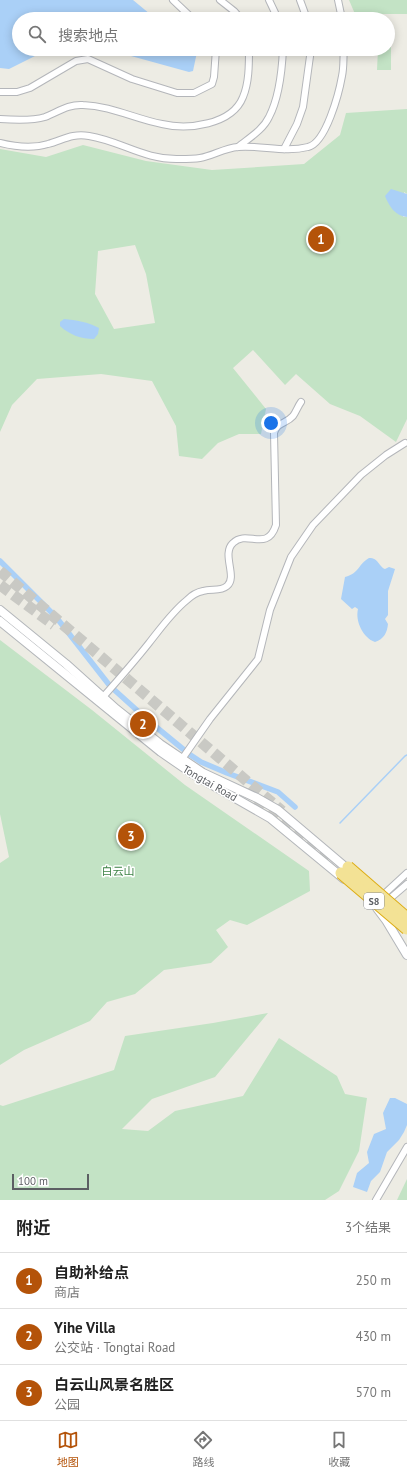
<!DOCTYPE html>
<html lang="zh">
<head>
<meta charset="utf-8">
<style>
  :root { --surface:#fff; --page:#f2f2f2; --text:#222; --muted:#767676; --line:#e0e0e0; --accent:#b45309 }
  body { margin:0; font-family:"PT Sans","Noto Sans SC",sans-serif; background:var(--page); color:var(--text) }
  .scale { position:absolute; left:12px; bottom:10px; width:77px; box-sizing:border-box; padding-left:4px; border:2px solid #5c5f63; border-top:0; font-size:11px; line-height:14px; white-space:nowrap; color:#5c5f63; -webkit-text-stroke:3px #fff; paint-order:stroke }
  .you { position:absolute; left:271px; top:423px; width:14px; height:14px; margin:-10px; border:3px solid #fff; border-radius:50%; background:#1a73e8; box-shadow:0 0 0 6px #1a73e833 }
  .badge { display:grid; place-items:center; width:26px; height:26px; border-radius:50%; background:var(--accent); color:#fff; font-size:13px; font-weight:700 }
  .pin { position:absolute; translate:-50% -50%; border:2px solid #fff; box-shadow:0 1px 4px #0006 }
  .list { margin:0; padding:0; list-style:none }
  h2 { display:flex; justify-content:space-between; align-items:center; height:52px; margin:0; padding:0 16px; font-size:17px }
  h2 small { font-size:13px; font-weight:400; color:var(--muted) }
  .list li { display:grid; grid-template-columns:26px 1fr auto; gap:12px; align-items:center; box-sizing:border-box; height:56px; padding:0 16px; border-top:1px solid var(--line) }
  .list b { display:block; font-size:15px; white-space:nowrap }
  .list p { margin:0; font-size:13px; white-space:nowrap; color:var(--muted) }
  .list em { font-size:13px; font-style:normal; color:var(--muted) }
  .icon { flex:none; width:22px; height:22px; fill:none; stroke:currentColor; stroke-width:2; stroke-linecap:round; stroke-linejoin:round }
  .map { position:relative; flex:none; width:407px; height:1200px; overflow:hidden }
  .search { position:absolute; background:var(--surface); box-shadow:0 2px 10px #0003; left:12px; right:12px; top:12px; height:44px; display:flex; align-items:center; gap:10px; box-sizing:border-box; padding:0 14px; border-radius:22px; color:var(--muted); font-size:15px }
  .sheet { height:220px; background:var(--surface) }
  nav { display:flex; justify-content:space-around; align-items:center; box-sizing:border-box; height:56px; border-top:1px solid var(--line); background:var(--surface); font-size:11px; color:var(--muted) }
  nav a { display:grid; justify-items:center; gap:2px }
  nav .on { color:var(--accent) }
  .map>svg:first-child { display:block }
  .green { fill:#c3e3c5; fill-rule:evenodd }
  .water { fill:#aad0f7 }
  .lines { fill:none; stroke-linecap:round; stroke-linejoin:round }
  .stream { stroke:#aad0f7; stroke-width:1.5 }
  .canal { stroke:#aad0f7; stroke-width:5.5 }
  .motorway-tunnel { stroke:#c9c9c4; stroke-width:11; stroke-dasharray:11 5.5; stroke-linecap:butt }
  .minor-casing { stroke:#b4b6ba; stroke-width:8 }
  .secondary-casing { stroke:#b3b6ba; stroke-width:10 }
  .minor { stroke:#fff; stroke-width:6 }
  .secondary { stroke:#fff; stroke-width:8 }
  .motorway-bridge-casing { stroke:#ddad14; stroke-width:13; stroke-linecap:butt }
  .motorway-bridge { stroke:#f3e295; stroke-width:11 }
  .labels { text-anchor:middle; stroke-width:3; stroke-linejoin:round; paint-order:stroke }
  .shield { fill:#fff; stroke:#8d8f92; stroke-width:1 }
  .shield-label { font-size:10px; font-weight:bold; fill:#5c5f63 }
  .street-label { font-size:11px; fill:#5c5f63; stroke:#fff }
  .park-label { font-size:11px; fill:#3d8245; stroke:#fff }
</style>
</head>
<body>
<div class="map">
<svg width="407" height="1200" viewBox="0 0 407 1200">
  <rect width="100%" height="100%" fill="#edece4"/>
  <g class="green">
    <path d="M349 0H407V14H355Z"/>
    <path d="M388 47H391V70H377L378 49H388Z"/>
    <path d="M407 109V194L404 192 403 217H407V419L396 442 360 416 330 404 296 374 285 385 253 350 233 368 266 409 261 434H239L218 443 202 459 179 456 176 426 152 381 101 374 37 379 12 405 0 432V149L46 157 83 145 146 161 212 170 304 164 340 135 346 113ZM135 245 146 274 155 323 114 329 95 294 98 251Z"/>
    <path d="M0 640 92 710 185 785 309 871 310 891 247 925 230 920 216 930 228 947 211 963 164 970 135 994 107 1002 90 1021 24 1050 0 1065V863L9 857 0 814Z"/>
    <path d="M268 1013 215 1077 152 1099 122 1129 148 1131 175 1111 243 1096 279 1038 337 1076 345 1094 367 1098 359 1151 339 1191 325 1200H0V1105L3 1106 114 1070 125 1036 213 1023Z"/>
    <path d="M407 1179V1200H397Z"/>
  </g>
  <g class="water">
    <path d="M0 0H133L156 19H19V49H49L9 69 0 68Z"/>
    <path d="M120 49H195L197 52 193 71 189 72 131 56Z"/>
    <path d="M391 189 407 194V217C395 216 389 206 385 196Z"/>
    <path d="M64 319C76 320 88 322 99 328L98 334 94 339C81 339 70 335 60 326V322Z"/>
    <path d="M369 558C379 558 378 566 385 569L389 567 395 569 388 591V615L385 619 388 624C387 633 384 639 375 642 363 638 355 621 358 609L355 607 352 609 341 599 345 577C360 573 358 564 369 558Z"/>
    <path d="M390 1098H395L407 1104V1125L404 1132 399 1140 387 1152 380 1172 371 1181 367 1192 353 1187 357 1173 369 1163 367 1152 374 1134 386 1129 383 1113Z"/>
  </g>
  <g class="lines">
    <path class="stream" d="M340 823 405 756 407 755"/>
    <path class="canal" d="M0 561 56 617 110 686 150 722 189 754 201 762 227 773 278 792 295 807"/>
    <g class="motorway-tunnel">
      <path d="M0 571 282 811"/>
      <path d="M0 585 54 625"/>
      <path d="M257 799 328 861"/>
    </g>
    <defs>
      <g id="minor">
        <path d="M173 0 193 19"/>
        <path d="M220 0 234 11 241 19"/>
        <path d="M269 0 278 19"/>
        <path d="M300 0 307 19"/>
        <path d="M338 0 342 19"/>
        <path d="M0 92H17L30 88 76 61 88 59 132 79 177 93H194L212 84 214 77 216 49"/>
        <path d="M0 119C14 120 32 121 45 117 58 112 68 104 83 105 112 106 135 119 162 124 188 130 232 125 243 97 249 83 249 65 249 49"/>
        <path d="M0 143C16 147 32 149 48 144 63 140 72 133 89 136 121 141 144 160 179 159 186 159 194 159 200 158 213 156 224 148 238 147 261 145 285 153 308 147 326 143 339 93 342 76 344 67 343 58 344 49"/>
        <path d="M238 147C249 138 263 130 269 117 279 98 282 70 283 49"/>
        <path d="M284 149 297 124 303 107 311 49"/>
        <path d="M103 697C119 679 134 662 149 643 161 628 172 612 187 600 191 596 198 592 203 591 211 588 220 592 227 586 238 577 221 554 233 543 247 529 267 553 276 525L274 433C277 422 286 424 293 416 296 412 298 406 301 402"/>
        <path d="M182 759 210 719 258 659 270 610 291 557 313 525 361 475 386 455 405 443"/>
        <path d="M381 897 407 873"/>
        <path d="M386 902 407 884"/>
        <path d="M376 1200 407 1147"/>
      </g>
      <g id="secondary">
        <path d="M0 610 66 664 116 709 160 744 203 773 257 798 278 810 350 871"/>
        <path d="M0 621 161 752 193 774 270 818 344 879"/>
        <path d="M377 908 386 920 407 955"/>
      </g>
    </defs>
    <use href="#minor" class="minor-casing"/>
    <use href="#secondary" class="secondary-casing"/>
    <use href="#minor" class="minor"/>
    <use href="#secondary" class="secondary"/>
    <defs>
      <g id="motorway-bridge">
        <path d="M348 867 407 918"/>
        <path d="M341 873 407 929"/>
      </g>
    </defs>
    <use href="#motorway-bridge" class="motorway-bridge-casing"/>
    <use href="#motorway-bridge" class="motorway-bridge"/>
  </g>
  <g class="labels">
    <rect class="shield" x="364" y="893" width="20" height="16" rx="3"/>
    <g class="shield-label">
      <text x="374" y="905">S8</text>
    </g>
    <g class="street-label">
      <text transform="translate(210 783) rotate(30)" y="4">Tongtai Road</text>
    </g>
    <g class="park-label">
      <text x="118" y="875">白云山</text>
    </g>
  </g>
</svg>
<div class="scale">100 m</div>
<div class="you"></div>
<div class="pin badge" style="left:321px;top:239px">1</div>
<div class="pin badge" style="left:143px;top:724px">2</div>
<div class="pin badge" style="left:131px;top:836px">3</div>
<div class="search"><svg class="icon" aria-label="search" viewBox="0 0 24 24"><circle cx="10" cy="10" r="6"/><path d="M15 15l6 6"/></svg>搜索地点</div>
</div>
<section class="sheet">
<h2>附近<small>3个结果</small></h2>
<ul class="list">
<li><span class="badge">1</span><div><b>自助补给点</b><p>商店</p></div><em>250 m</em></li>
<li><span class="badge">2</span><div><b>Yihe Villa</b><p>公交站 · Tongtai Road</p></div><em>430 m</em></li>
<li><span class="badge">3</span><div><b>白云山风景名胜区</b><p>公园</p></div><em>570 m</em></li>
</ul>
</section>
<nav>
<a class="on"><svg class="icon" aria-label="map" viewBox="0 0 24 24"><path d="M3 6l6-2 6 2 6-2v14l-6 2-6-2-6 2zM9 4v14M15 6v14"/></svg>地图</a>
<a><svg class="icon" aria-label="directions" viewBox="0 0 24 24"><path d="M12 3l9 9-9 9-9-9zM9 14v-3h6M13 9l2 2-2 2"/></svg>路线</a>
<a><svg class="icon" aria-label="saved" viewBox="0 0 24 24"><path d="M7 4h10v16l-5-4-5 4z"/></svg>收藏</a>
</nav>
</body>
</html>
